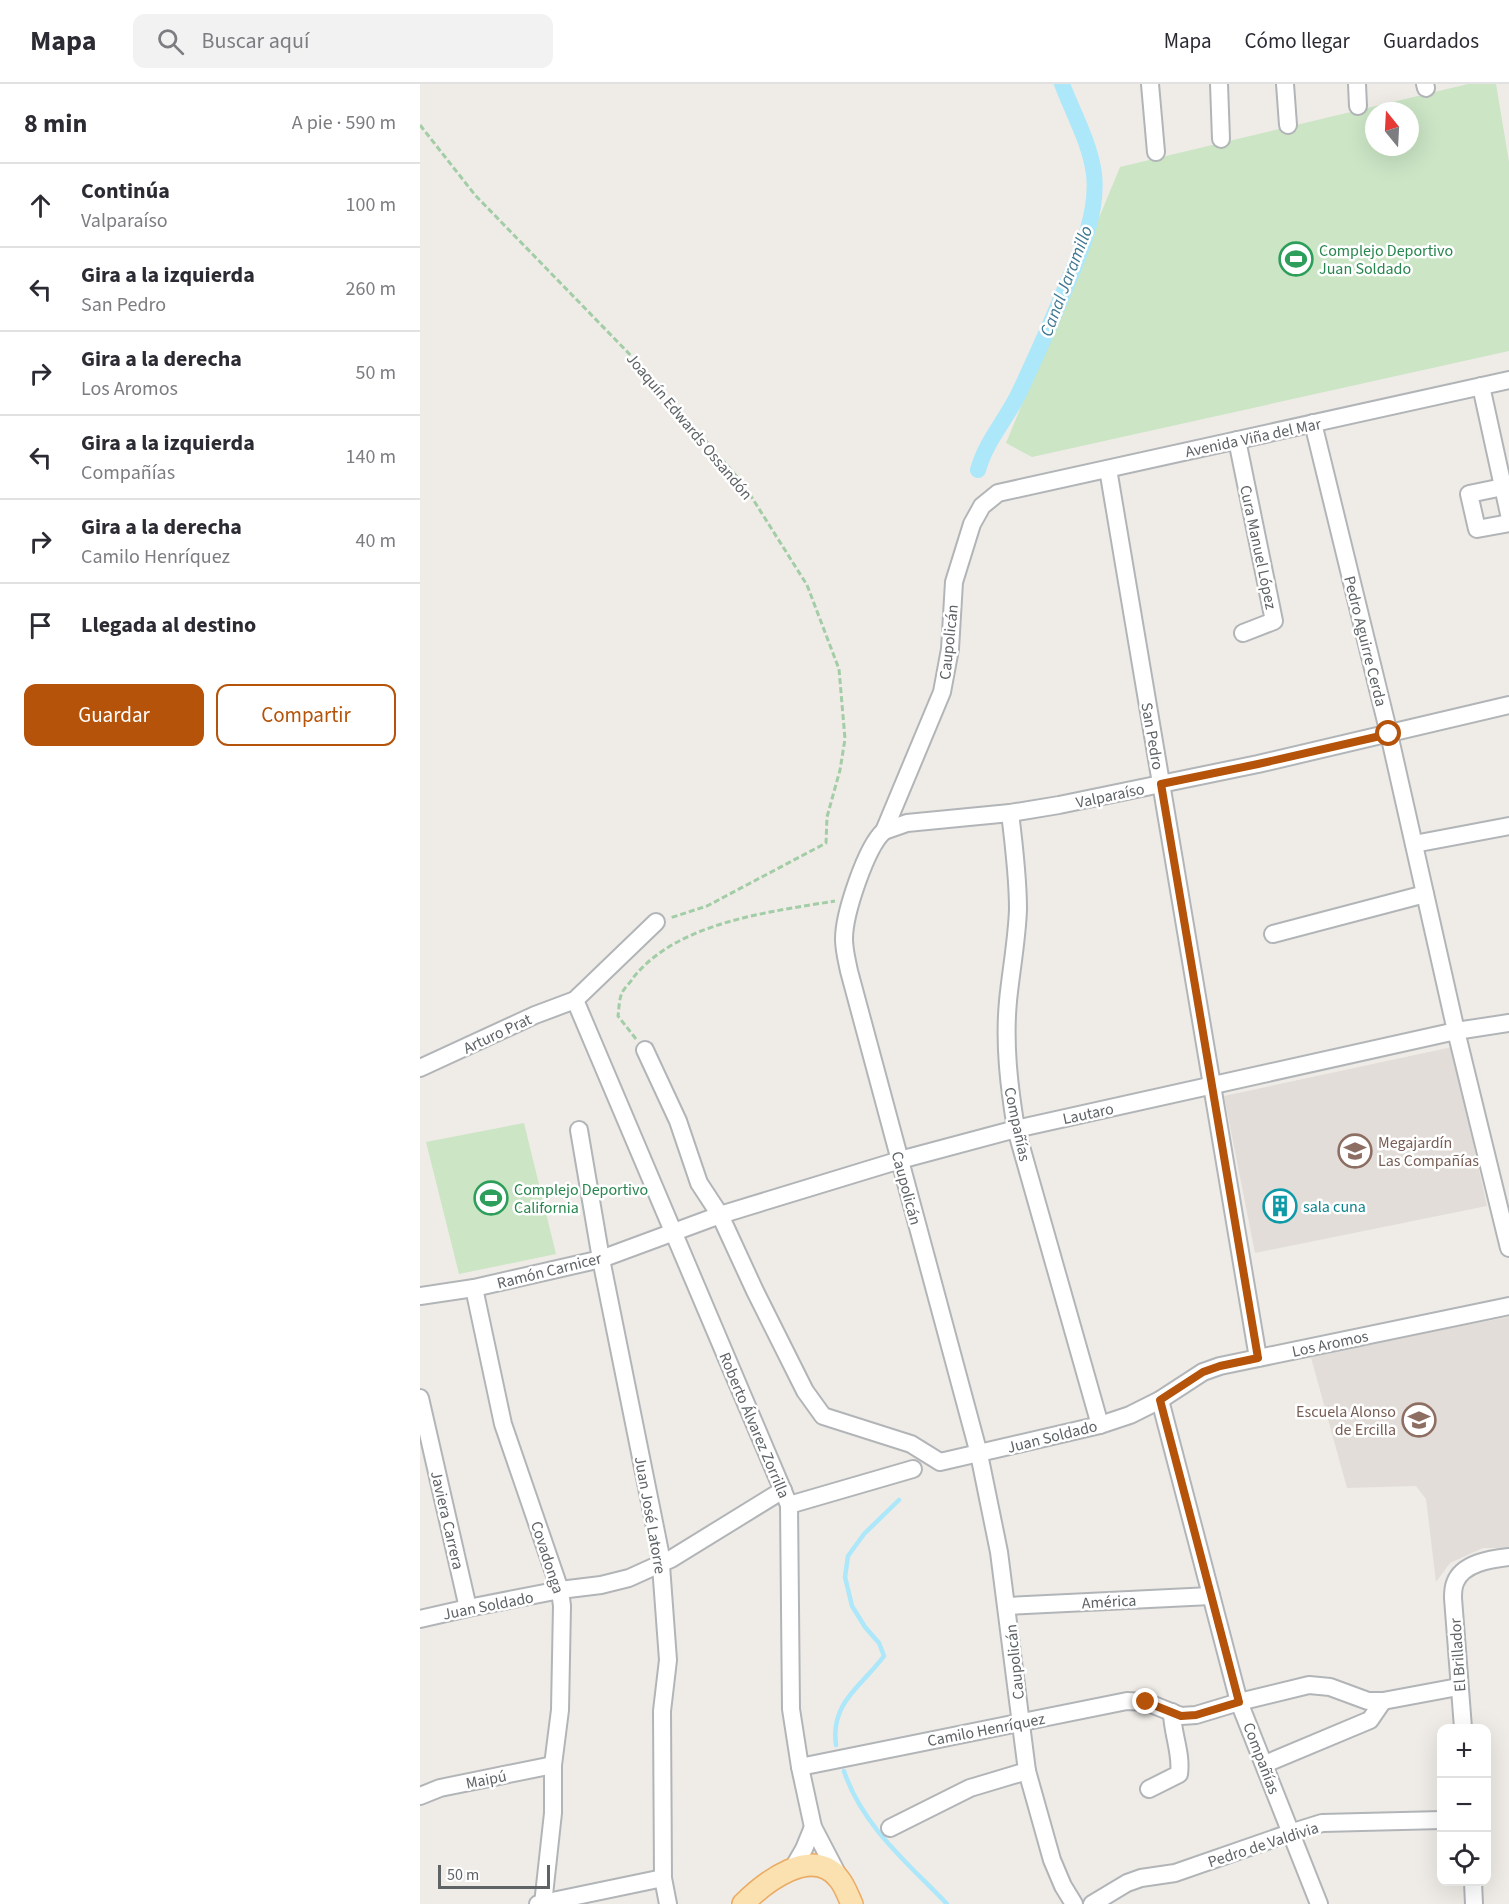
<!DOCTYPE html>
<html lang="es">
<head>
<meta charset="utf-8">
<style>
  :root { --surface:#fff; --page:#f2f2f3; --text:#2b2b33; --muted:#7c7c81; --line:#e1e1e2; --accent:#b45309 }
  body { margin:0; font-family:"Source Sans 3",sans-serif; background:var(--page); color:var(--text) }
  .controls { position:absolute; right:18px; bottom:18px; display:grid; overflow:hidden; border-radius:12px; box-shadow:0 6px 24px #0002 }
  .controls button { width:54px; height:54px; display:grid; place-items:center; padding:0; border:0; border-bottom:2px solid var(--line); background:var(--surface); color:var(--text); font:30px sans-serif }
  .compass { position:absolute; left:945px; top:18px; width:54px; height:54px; border-radius:50%; background:var(--surface); box-shadow:0 6px 24px #0002; rotate:342deg }
  .scale { position:absolute; left:18px; bottom:15px; width:112px; box-sizing:border-box; padding-left:6px; border:3px solid #5e6366; border-top:0; font-size:16px; line-height:21px; white-space:nowrap; color:#5e6366; -webkit-text-stroke:4px #fff; paint-order:stroke }
  .stop { position:absolute; width:18px; height:18px; margin:-14px; border:4px solid #b45309; border-radius:50%; background:#fff }
  .stop.end { background:#b45309; border-color:#fff; box-shadow:0 2px 6px #0008 }
  .list { margin:0; padding:0; list-style:none }
  h2 { display:flex; justify-content:space-between; align-items:center; height:78px; margin:0; padding:0 24px; font-size:26px }
  h2 small { font-size:20px; font-weight:400; color:var(--muted) }
  .list li { display:grid; grid-template-columns:39px 1fr auto; gap:18px; align-items:center; box-sizing:border-box; height:84px; padding:0 24px; border-top:2px solid var(--line) }
  .list b { display:block; font-size:22px; white-space:nowrap }
  .list p { margin:0; font-size:20px; white-space:nowrap; color:var(--muted) }
  .list em { font-size:20px; font-style:normal; color:var(--muted) }
  .actions { display:flex; gap:12px; padding:18px 24px }
  .actions a { flex:1; padding:14px 0; border:2px solid var(--accent); border-radius:12px; text-align:center; font-size:21px; color:var(--accent) }
  .actions .main { background:var(--accent); color:#fff }
  .icon { flex:none; width:33px; height:33px; fill:none; stroke:currentColor; stroke-width:2; stroke-linecap:round; stroke-linejoin:round }
  .map { position:relative; flex:none; width:1089px; height:1820px; overflow:hidden }
  header { display:flex; align-items:center; gap:36px; box-sizing:border-box; height:84px; padding:0 30px; background:var(--surface); border-bottom:2px solid var(--line) }
  header strong { font-size:28px }
  nav { display:flex; gap:33px; margin-inline-start:auto; font-size:21px }
  .search { width:420px; height:54px; background:var(--page); display:flex; align-items:center; gap:15px; box-sizing:border-box; padding:0 21px; border-radius:12px; color:var(--muted); font-size:22px }
  main { display:flex }
  aside { flex:1; background:var(--surface) }
  .map>svg:first-child { display:block }
  .education { fill:#e2ddd8 }
  .green { fill:#cbe5c5; fill-rule:evenodd }
  .lines { fill:none; stroke-linecap:round; stroke-linejoin:round }
  .stream { stroke:#ace7fa; stroke-width:4.5 }
  .canal { stroke:#ace7fa; stroke-width:16 }
  .minor-casing { stroke:#b2b5b8; stroke-width:20 }
  .major-casing { stroke:#eaab65; stroke-width:24 }
  .path { stroke:#a3cda6; stroke-width:3; stroke-dasharray:6 3; stroke-linecap:butt }
  .minor { stroke:#fff; stroke-width:16 }
  .major { stroke:#fbe0b0; stroke-width:21 }
  .route { stroke:#b45309; stroke-width:8 }
  .labels { text-anchor:middle; stroke-width:5; stroke-linejoin:round; paint-order:stroke }
  .leisure-label { font-size:16px; fill:#27864d; stroke:#fff; text-anchor:start }
  .street-label { font-size:16px; fill:#5e6366; stroke:#fff }
  .education-label { font-size:16px; fill:#785e54; stroke:#fff; text-anchor:start }
  .culture-label { font-size:16px; fill:#0d838f; stroke:#fff; text-anchor:start }
  .water-label { font-size:18px; font-style:italic; fill:#3f7893; stroke:#fff }
</style>
</head>
<body>
<header>
<strong>Mapa</strong>
<div class="search"><svg class="icon" aria-label="search" viewBox="0 0 24 24"><circle cx="10" cy="10" r="6"/><path d="M15 15l6 6"/></svg>Buscar aquí</div>
<nav><a>Mapa</a><a>Cómo llegar</a><a>Guardados</a></nav>
</header>
<main>
<aside>
<h2>8 min<small>A pie · 590 m</small></h2>
<ul class="list">
<li><svg class="icon" aria-label="ahead" viewBox="0 0 24 24"><path d="M12 20V5M6 11l6-6 6 6"/></svg><div><b>Continúa</b><p>Valparaíso</p></div><em>100 m</em></li>
<li><svg class="icon" aria-label="left" viewBox="0 0 24 24"><path d="M17 20v-9H6M10 6l-5 5 5 5"/></svg><div><b>Gira a la izquierda</b><p>San Pedro</p></div><em>260 m</em></li>
<li><svg class="icon" aria-label="right" viewBox="0 0 24 24"><path d="M7 20v-9h11M14 6l5 5-5 5"/></svg><div><b>Gira a la derecha</b><p>Los Aromos</p></div><em>50 m</em></li>
<li><svg class="icon" aria-label="left" viewBox="0 0 24 24"><path d="M17 20v-9H6M10 6l-5 5 5 5"/></svg><div><b>Gira a la izquierda</b><p>Compañías</p></div><em>140 m</em></li>
<li><svg class="icon" aria-label="right" viewBox="0 0 24 24"><path d="M7 20v-9h11M14 6l5 5-5 5"/></svg><div><b>Gira a la derecha</b><p>Camilo Henríquez</p></div><em>40 m</em></li>
<li><svg class="icon" aria-label="arrive" viewBox="0 0 24 24"><path d="M6 21V4h12l-3 4 3 4H6"/></svg><div><b>Llegada al destino</b></div></li>
</ul>
<div class="actions"><a class="main">Guardar</a><a>Compartir</a></div>
</aside>
<div class="map">
<svg width="1089" height="1820" viewBox="0 0 1089 1820">
  <rect width="100%" height="100%" fill="#efece7"/>
  <g class="education">
    <path d="M1032 963 1067 1122 835 1169 804 1012Z"/>
    <path d="M1089 1233V1464H1063L1030 1479 1016 1498 1006 1415 996 1402 927 1404 890 1270Z"/>
  </g>
  <g class="green">
    <path d="M1048 0H1076L1089 78V267L612 373 586 359 700 83ZM954 27H990V63H954Z"/>
    <path d="M104 1039 136 1170 39 1190 6 1058Z"/>
  </g>
  <g class="lines">
    <g class="stream">
      <path d="M416 1661C410 1618 442 1602 464 1572L459 1559 445 1543 432 1522 425 1493 428 1472 444 1450 479 1416"/>
      <path d="M424 1687C442 1742 489 1780 527 1820"/>
    </g>
    <path class="canal" d="M558 386C566 357 586 336 599 309 613 279 627 248 640 217 656 178 679 133 674 90 670 59 653 29 642 0"/>
    <defs>
      <g id="minor">
        <path d="M730 0 736 68"/>
        <path d="M799 0 801 55"/>
        <path d="M865 0 868 41"/>
        <path d="M937 0 938 22"/>
        <path d="M1005 0 1006 4"/>
        <path d="M1061 302 1089 430"/>
        <path d="M893 339 969 650 1036 947 1089 1164"/>
        <path d="M817 356 854 537 823 549"/>
        <path d="M688 385 838 1274"/>
        <path d="M1083 403 1049 410 1057 445 1089 439"/>
        <path d="M590 729C594 761 598 793 598 825 597 856 591 886 588 917 584 960 589 1002 596 1045L680 1341"/>
        <path d="M464 747 487 739 590 729 639 721 838 680 1089 621"/>
        <path d="M994 760 1089 742"/>
        <path d="M853 850 1005 810"/>
        <path d="M155 916 369 1421 371 1625 380 1683 393 1743 419 1793"/>
        <path d="M225 966 258 1037 279 1099 300 1131 335 1207 385 1307 403 1332 491 1360 520 1378 680 1341 710 1331 740 1316 783 1288 800 1282 1089 1222"/>
        <path d="M0 984 115 931 155 916 236 838"/>
        <path d="M159 1046 181 1175 240 1468 248 1576 242 1627 243 1794 248 1820"/>
        <path d="M54 1204 83 1340 140 1506 142 1522 140 1626 133 1681V1729L123 1820"/>
        <path d="M0 1212 54 1204 181 1175 300 1131 480 1076 596 1045 1036 947 1089 939"/>
        <path d="M0 1314 48 1524"/>
        <path d="M740 1316 819 1618 899 1820"/>
        <path d="M369 1421 493 1385"/>
        <path d="M587 1522 791 1512"/>
        <path d="M0 1535 48 1524 140 1506 181 1501 209 1494 251 1475 363 1406"/>
        <path d="M1043 1644 1033 1514C1033 1509 1033 1504 1035 1499 1042 1479 1071 1475 1089 1473"/>
        <path d="M845 1680 950 1636 963 1617"/>
        <path d="M380 1683 707 1617 726 1618 761 1632 776 1631 819 1618 889 1601 910 1603 948 1617H963L1038 1603"/>
        <path d="M729 1705 759 1690C762 1669 752 1649 752 1628"/>
        <path d="M0 1712 20 1704 133 1681"/>
        <path d="M470 1744 550 1704 607 1687"/>
        <path d="M373 1784 384 1765 393 1743"/>
        <path d="M1053 1798 1054 1820"/>
        <path d="M118 1820 243 1794"/>
        <path d="M654 1820 643 1802 632 1776 607 1687 579 1468 559 1370 429 887C427 877 424 866 424 855 424 830 446 763 464 747L522 608 530 565 534 498 552 440 562 422 578 409 1089 296"/>
        <path d="M672 1820 707 1799 721 1794 755 1789 870 1749 902 1739 1022 1736"/>
      </g>
      <path id="major" d="M323 1820C344 1799 393 1760 419 1795 425 1802 428 1812 432 1820"/>
    </defs>
    <use href="#minor" class="minor-casing"/>
    <use href="#major" class="major-casing"/>
    <g class="path">
      <path d="M0 41 55 111 223 284 324 401 387 501 419 585 425 655 420 686 407 733 406 759 287 822 250 834"/>
      <path d="M216 955 198 932C199 925 199 915 202 909 204 904 210 899 213 894 257 838 349 828 415 817"/>
    </g>
    <use href="#minor" class="minor"/>
    <use href="#major" class="major"/>
  </g>
  <g class="lines">
    <path class="route" d="M726 1618 761 1632 776 1631 819 1618 740 1316 783 1288 800 1282 838 1274 741 700 838 680 969 650"/>
  </g>
  <defs>
    <symbol id="stadium-ring" viewBox="-11 -11 22 22"><circle r="9.5" fill="#fff" stroke="#2e9e5b" stroke-width="1.5"/><path d="M0-5a6.5 5 0 1 0 0 10a6.5 5 0 1 0 0-10ZM-3.5-1.8h7v3.6h-7Z" fill="#2e9e5b"/></symbol>
    <symbol id="school-ring" viewBox="-11 -11 22 22"><circle r="9.5" fill="#fff" stroke="#8d6e63" stroke-width="1.5"/><path d="M0-5L7-2L0 1L-7-2ZM-4 1L0 2.5L4 1V4Q0 6-4 4Z" fill="#8d6e63"/></symbol>
    <symbol id="building-ring" viewBox="-11 -11 22 22"><circle r="9.5" fill="#fff" stroke="#0f9aa8" stroke-width="1.5"/><path d="M-4-6H4V6H1V3H-1V6H-4ZM-2.5-4.3h1.7v1.8h-1.7ZM.8-4.3h1.7v1.8H.8ZM-2.5-1h1.7V.8h-1.7ZM.8-1h1.7V.8H.8Z" fill="#0f9aa8"/></symbol>
  </defs>
  <g fill-rule="evenodd">
    <use href="#stadium-ring" x="857" y="156" width="38" height="38"/>
    <use href="#school-ring" x="916" y="1048" width="38" height="38"/>
    <use href="#stadium-ring" x="52" y="1095" width="38" height="38"/>
    <use href="#building-ring" x="841" y="1103" width="38" height="38"/>
    <use href="#school-ring" x="980" y="1317" width="38" height="38"/>
  </g>
  <g class="labels">
    <g class="leisure-label">
      <text x="899" y="172">Complejo Deportivo<tspan x="899" dy="18">Juan Soldado</tspan></text>
      <text x="94" y="1111">Complejo Deportivo<tspan x="94" dy="18">California</tspan></text>
    </g>
    <g class="street-label">
      <text transform="translate(270 342) rotate(50)" y="6">Joaquín Edwards Ossandón</text>
      <text transform="translate(833 353) rotate(-12)" y="6">Avenida Viña del Mar</text>
      <text transform="translate(839 463) rotate(78)" y="6">Cura Manuel López</text>
      <text transform="translate(946 557) rotate(76)" y="6">Pedro Aguirre Cerda</text>
      <text transform="translate(528 558) rotate(-84)" y="6">Caupolicán</text>
      <text transform="translate(733 652) rotate(80)" y="6">San Pedro</text>
      <text transform="translate(690 711) rotate(-12)" y="6">Valparaíso</text>
      <text transform="translate(77 949) rotate(-25)" y="6">Arturo Prat</text>
      <text transform="translate(668 1029) rotate(-12)" y="6">Lautaro</text>
      <text transform="translate(598 1040) rotate(78)" y="6">Compañías</text>
      <text transform="translate(487 1104) rotate(75)" y="6">Caupolicán</text>
      <text transform="translate(129 1186) rotate(-14)" y="6">Ramón Carnicer</text>
      <text transform="translate(910 1259) rotate(-12)" y="6">Los Aromos</text>
      <text transform="translate(335 1341) rotate(67)" y="6">Roberto Álvarez Zorrilla</text>
      <text transform="translate(632 1352) rotate(-14)" y="6">Juan Soldado</text>
      <text transform="translate(231 1431) rotate(80)" y="6">Juan José Latorre</text>
      <text transform="translate(28 1436) rotate(77)" y="6">Javiera Carrera</text>
      <text transform="translate(128 1473) rotate(72)" y="6">Covadonga</text>
      <text transform="translate(689 1517) rotate(-3)" y="6">América</text>
      <text transform="translate(68 1521) rotate(-11)" y="6">Juan Soldado</text>
      <text transform="translate(1037 1571) rotate(-94)" y="6">El Brillador</text>
      <text transform="translate(594 1578) rotate(-96)" y="6">Caupolicán</text>
      <text transform="translate(566 1645) rotate(-11)" y="6">Camilo Henríquez</text>
      <text transform="translate(842 1674) rotate(69)" y="6">Compañías</text>
      <text transform="translate(66 1695) rotate(-11)" y="6">Maipú</text>
      <text transform="translate(843 1760) rotate(-18)" y="6">Pedro de Valdivia</text>
    </g>
    <g class="education-label">
      <text x="958" y="1064">Megajardín<tspan x="958" dy="18">Las Compañías</tspan></text>
      <text x="976" y="1333" text-anchor="end">Escuela Alonso<tspan x="976" dy="18">de Ercilla</tspan></text>
    </g>
    <g class="culture-label">
      <text x="883" y="1128">sala cuna</text>
    </g>
    <g class="water-label">
      <text transform="translate(646 197) rotate(-69)" y="6">Canal Jaramillo</text>
    </g>
  </g>
</svg>
<div class="controls">
<button>+</button>
<button>−</button>
<button><svg class="icon" aria-label="locate" viewBox="0 0 24 24"><circle cx="12" cy="12" r="6"/><path d="M12 2v4M12 18v4M2 12h4M18 12h4"/></svg></button>
</div>
<svg class="compass" viewBox="-18 -18 36 36"><path d="M0-13l5 13h-10z" fill="#e53935"/><path d="M0 13l5-13h-10z" fill="#7c7c81"/></svg>
<div class="scale">50 m</div>
<div class="stop" style="left:969px;top:650px"></div>
<div class="stop end" style="left:726px;top:1618px"></div>
</div>
</main>
</body>
</html>
